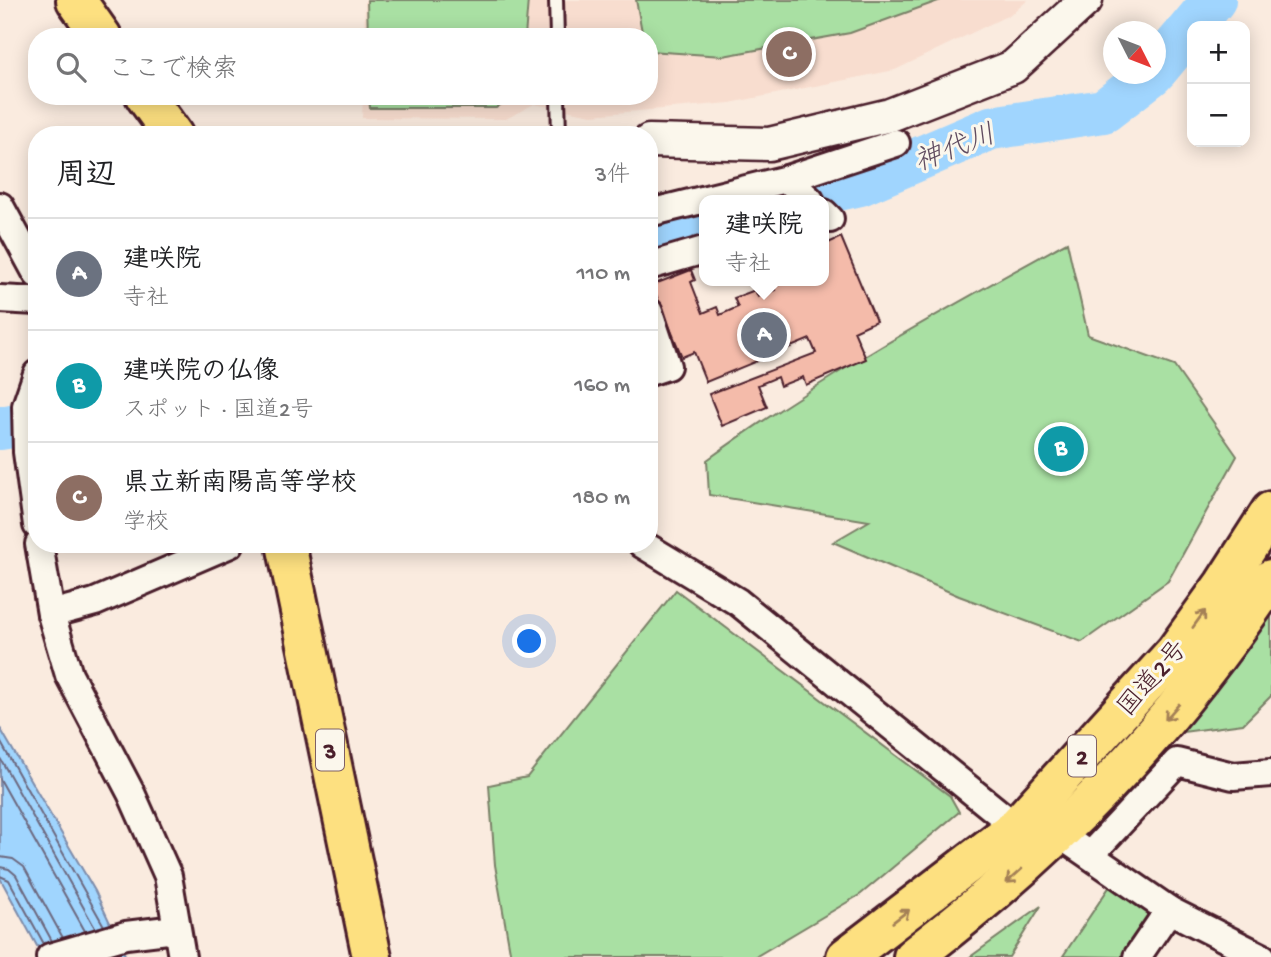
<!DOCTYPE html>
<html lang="ja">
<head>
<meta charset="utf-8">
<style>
  :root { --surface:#fff; --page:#f2f2f2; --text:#202124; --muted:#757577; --line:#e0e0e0; --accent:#d1495b }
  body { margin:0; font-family:"Gochi Hand","Klee One",sans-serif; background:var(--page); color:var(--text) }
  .controls { position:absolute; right:21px; top:21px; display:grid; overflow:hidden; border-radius:14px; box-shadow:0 4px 18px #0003 }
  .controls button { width:63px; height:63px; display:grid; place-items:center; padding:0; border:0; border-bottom:2px solid var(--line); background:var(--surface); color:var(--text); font:35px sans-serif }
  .compass { position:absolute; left:1103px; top:21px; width:63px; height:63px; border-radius:50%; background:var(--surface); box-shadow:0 4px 18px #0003; rotate:132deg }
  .you { position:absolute; left:530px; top:642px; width:24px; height:24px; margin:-18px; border:5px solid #fff; border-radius:50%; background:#1a73e8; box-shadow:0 0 0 10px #1a73e833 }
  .badge { display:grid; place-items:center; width:46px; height:46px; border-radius:50%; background:var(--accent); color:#fff; font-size:23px; font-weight:700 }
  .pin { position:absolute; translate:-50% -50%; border:4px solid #fff; box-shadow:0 2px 7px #0006 }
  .popup { position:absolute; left:699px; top:195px; width:130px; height:91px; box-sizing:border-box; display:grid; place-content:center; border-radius:14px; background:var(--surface); filter:drop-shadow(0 2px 5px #0005); font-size:23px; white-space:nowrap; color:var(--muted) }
  .popup b { font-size:26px; color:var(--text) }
  .popup::after { content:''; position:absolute; left:50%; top:100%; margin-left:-14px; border:14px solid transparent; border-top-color:var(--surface) }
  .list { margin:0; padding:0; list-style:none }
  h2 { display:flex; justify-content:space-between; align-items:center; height:91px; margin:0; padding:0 28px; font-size:30px }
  h2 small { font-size:23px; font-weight:400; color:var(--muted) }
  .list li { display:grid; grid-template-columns:46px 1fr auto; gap:21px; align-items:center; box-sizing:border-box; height:112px; padding:0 28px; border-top:2px solid var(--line) }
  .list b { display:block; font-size:26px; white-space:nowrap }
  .list p { margin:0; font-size:23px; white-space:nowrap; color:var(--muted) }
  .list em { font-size:23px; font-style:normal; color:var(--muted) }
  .icon { flex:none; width:38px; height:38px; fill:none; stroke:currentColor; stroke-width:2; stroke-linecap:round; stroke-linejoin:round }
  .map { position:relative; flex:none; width:1271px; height:957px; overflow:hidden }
  .search { position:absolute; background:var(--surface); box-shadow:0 4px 18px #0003; left:28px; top:28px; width:630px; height:77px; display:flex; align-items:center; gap:18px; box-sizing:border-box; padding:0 24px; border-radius:28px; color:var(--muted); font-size:26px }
  .panel { position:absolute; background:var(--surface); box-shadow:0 4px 18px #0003; left:28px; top:126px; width:630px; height:427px; border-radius:28px }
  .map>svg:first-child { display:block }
  .built { fill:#f8ddcf }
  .green { fill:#a9e0a3; stroke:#7a8067; stroke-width:2 }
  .water { fill:#a0d5fe; stroke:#7e8caa; stroke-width:2 }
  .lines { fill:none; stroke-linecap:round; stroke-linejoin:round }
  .shore { stroke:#6c687f; stroke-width:2 }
  .river { stroke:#a0d5fe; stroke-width:44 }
  .building { fill:#f4bbaa; stroke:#4a1f2b; stroke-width:2 }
  .service-casing { stroke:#4a1f2b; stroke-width:18 }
  .minor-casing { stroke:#4a1f2b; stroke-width:32 }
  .tertiary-casing { stroke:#4a1f2b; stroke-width:37 }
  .primary-casing { stroke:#4a1f2b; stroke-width:44 }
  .trunk-casing { stroke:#4a1f2b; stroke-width:44 }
  .service { stroke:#fbf7ec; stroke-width:12 }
  .minor { stroke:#fbf7ec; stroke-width:26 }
  .tertiary { stroke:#fbf7ec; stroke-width:32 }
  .primary { stroke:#fde080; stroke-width:38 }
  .trunk { stroke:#fde080; stroke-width:38 }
  .oneway { stroke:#a48056 }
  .labels { text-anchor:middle; stroke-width:6; stroke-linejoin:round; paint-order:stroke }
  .shield { fill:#fbf7ec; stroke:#7f6065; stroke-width:2 }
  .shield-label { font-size:24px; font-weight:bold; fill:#4a1f2b }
  .street-label { font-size:26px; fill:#4a1f2b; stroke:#fbf7ec }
  .water-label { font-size:28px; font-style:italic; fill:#604c60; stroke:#fbf7ec }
</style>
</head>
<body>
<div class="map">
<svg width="1271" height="957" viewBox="0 0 1271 957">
  <rect width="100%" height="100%" fill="#faebdf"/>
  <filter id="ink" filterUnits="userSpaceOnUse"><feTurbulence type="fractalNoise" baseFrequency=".0143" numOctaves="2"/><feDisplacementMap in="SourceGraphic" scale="14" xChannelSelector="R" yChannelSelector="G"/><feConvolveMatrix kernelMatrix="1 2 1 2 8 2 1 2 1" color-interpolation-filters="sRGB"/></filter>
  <g filter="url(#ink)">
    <path class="built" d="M365 0H1028L1013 13 895 70 730 103 592 115 534 104 506 119 362 118 363 96H649V37H364Z"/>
    <g class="green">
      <path d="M367 0H528L525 37H368Z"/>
      <path d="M636 0H941L850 33 723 56 649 51V37H643Z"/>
      <path d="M369 96H513L496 108H370Z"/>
      <path d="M1067 242 1088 335 1174 366 1237 456 1168 581 1082 642 959 596 833 542 869 521 709 495 707 460C821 377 944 310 1067 242Z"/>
      <path d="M676 590 950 796 959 812 861 894 755 957H511L495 865 489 785 527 777Z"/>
      <path d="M1271 593V696L1243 724 1183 732Z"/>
      <path d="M1110 886 1153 915 1124 957 1063 956Z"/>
      <path d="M1041 906 1009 957H970Z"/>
    </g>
    <path class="water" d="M0 728 95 891 126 957H43L0 878Z"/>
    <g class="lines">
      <g class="shore">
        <path d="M0 741 104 926"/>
        <path d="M0 758 95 928"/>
        <path d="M0 779 85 931"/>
        <path d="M0 857 13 859 24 867 63 938"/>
        <path d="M0 867 9 869 16 875 52 941"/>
        <path d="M0 876 9 880 44 944"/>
      </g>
      <g class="river">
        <path d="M1156 70 1214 0"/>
        <path d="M790 200 860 184 991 128 1104 111 1152 74"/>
        <path d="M649 232 704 219"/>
        <path d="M0 428 37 422"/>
      </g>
    </g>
    <path class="building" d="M841 237 876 321 854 331 866 359 806 385 803 377 780 386 777 377 758 385 767 407 722 426 709 394 816 353 810 339 706 382 694 352 682 357 652 285 691 270 695 280 691 282 703 313 717 307 720 315 738 307 734 298 755 290 758 297 775 290 771 281H824V245Z"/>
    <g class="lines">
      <defs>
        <g id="service">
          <path d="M556 0 557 37"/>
          <path d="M558 96 559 135"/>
        </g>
        <g id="minor">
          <path d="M787 179 810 200"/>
          <path d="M0 206 37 274"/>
          <path d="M649 213 787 179 896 143"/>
          <path d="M824 213 830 219"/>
          <path d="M649 266 704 250"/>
          <path d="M0 299 37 301"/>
          <path d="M649 312 667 366 649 372"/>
          <path d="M37 374 26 406 27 452 37 525"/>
          <path d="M39 544 51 614 69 675 131 793 168 876 182 957"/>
          <path d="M642 544 738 602 1016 827 1060 835 1169 910 1262 957"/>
          <path d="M51 614 95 602 230 544"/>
          <path d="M1090 855 1177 762 1233 776 1271 773"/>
          <path d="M50 957 126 935 176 929"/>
          <path d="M1137 957 1169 910"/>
        </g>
        <path id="tertiary" d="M649 141 769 144 890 115 1013 67 1086 0"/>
        <g id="primary">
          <path d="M76 0 102 37"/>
          <path d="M145 96 173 135"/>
          <path d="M286 544 372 957"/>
        </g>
        <g id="trunk">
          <path d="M846 957 1016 827 1175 652 1224 584 1271 511"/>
          <path d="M913 957C1057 847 1171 730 1271 579"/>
        </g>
      </defs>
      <use href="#service" class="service-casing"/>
      <use href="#minor" class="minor-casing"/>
      <use href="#tertiary" class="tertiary-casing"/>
      <use href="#primary" class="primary-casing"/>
      <use href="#trunk" class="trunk-casing"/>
      <use href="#service" class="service"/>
      <use href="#minor" class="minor"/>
      <use href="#tertiary" class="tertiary"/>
      <use href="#primary" class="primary"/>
      <use href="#trunk" class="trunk"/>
    </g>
    <defs><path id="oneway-shaft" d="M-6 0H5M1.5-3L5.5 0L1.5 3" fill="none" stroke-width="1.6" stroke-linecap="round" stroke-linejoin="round" transform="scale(1.75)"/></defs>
    <g class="oneway">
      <use href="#oneway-shaft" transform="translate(1199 619) rotate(-54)"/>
      <use href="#oneway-shaft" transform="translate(1172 712) rotate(131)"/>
      <use href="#oneway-shaft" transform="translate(1014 876) rotate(138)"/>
      <use href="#oneway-shaft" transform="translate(901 916) rotate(-38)"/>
    </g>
  </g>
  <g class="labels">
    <g class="shield">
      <rect x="316" y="729.5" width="28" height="41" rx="5"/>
      <rect x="1068" y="735.5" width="28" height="41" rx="5"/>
    </g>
    <g class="shield-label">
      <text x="330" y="758">3</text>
      <text x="1082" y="764">2</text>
    </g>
    <g class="street-label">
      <text transform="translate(1151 677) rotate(-49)" y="9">国道2号</text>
    </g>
    <g class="water-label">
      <text transform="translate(954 146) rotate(-21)" y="10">神代川</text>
    </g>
  </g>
</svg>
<div class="controls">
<button>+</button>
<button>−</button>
</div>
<svg class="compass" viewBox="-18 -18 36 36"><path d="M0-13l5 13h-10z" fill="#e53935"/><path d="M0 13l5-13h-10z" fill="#757577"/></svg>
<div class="you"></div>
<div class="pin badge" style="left:764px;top:335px;background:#6b7280">A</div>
<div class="popup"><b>建咲院</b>寺社</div>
<div class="pin badge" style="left:1061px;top:449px;background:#0f9aa8">B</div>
<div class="pin badge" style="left:789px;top:54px;background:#8d6e63">C</div>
<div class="search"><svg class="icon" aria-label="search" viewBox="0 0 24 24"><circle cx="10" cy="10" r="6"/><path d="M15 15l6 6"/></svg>ここで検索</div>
<section class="panel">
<h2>周辺<small>3件</small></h2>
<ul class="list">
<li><span class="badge" style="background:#6b7280">A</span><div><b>建咲院</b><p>寺社</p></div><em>110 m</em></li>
<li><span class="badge" style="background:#0f9aa8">B</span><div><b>建咲院の仏像</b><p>スポット · 国道2号</p></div><em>160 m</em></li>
<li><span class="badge" style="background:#8d6e63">C</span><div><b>県立新南陽高等学校</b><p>学校</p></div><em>180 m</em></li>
</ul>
</section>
</div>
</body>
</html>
